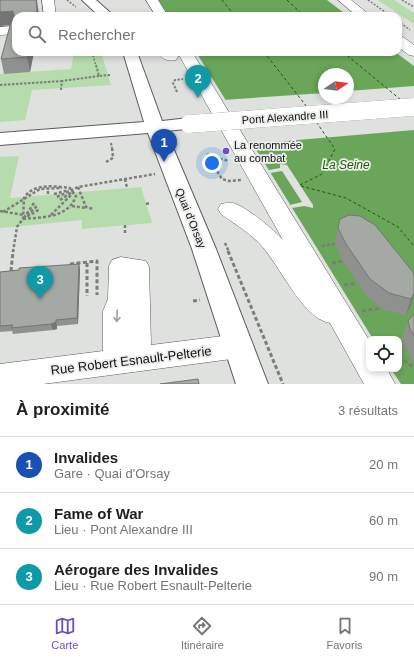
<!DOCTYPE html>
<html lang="fr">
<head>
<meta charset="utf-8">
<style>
  :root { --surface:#fff; --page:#f6f6f6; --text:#202124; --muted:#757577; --line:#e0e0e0; --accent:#6b4fc8 }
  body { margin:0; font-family:Arial,sans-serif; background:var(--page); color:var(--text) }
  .controls { position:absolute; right:12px; bottom:12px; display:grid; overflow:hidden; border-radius:8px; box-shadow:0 2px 6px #0003 }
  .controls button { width:36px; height:36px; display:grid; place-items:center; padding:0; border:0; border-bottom:1px solid var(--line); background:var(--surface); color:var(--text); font:20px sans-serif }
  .compass { position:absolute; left:318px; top:68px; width:36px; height:36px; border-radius:50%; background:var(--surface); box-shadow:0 2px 6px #0003; rotate:77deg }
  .you { position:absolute; left:212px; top:163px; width:14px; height:14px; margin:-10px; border:3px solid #fff; border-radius:50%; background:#1a73e8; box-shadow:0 0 0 6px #1a73e833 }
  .badge { display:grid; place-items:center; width:26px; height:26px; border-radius:50%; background:var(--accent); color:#fff; font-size:13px; font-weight:700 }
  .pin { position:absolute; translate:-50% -33px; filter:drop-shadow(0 1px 2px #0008) }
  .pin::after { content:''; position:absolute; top:21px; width:14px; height:12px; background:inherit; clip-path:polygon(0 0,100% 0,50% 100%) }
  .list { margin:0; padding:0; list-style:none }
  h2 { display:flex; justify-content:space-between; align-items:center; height:52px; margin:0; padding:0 16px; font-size:17px }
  h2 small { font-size:13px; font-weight:400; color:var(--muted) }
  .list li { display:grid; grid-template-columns:26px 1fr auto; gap:12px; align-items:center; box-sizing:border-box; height:56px; padding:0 16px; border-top:1px solid var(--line) }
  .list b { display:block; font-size:15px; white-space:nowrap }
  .list p { margin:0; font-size:13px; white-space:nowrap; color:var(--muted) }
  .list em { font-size:13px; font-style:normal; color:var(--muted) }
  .icon { flex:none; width:22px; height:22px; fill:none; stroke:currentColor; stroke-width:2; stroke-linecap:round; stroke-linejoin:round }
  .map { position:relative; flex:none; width:414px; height:384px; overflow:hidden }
  .search { position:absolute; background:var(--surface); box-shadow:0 2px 6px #0003; left:12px; right:12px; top:12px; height:44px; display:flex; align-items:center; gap:10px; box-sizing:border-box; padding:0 14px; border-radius:12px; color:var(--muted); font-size:15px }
  .sheet { height:220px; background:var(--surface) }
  nav { display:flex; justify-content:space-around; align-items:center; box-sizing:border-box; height:56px; border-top:1px solid var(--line); background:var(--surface); font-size:11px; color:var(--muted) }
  nav a { display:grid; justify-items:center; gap:2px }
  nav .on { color:var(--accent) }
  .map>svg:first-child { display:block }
  .green { fill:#b6dbac }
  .water { fill:#6aa659; fill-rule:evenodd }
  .pier { fill:#dee1dd }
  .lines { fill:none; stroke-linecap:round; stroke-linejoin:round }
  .ferry { stroke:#1f5907; stroke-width:1; stroke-dasharray:3 2.5; stroke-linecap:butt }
  .minor-casing { stroke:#5a5d59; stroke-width:1 }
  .major-casing { stroke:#5a5d59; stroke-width:2 }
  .path-far3 { stroke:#7b7d7b; stroke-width:1.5; stroke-dasharray:2 1.5; stroke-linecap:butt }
  .path-far2 { stroke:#7b7d7b; stroke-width:2; stroke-dasharray:2.5 1.5; stroke-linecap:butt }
  .path-far1 { stroke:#7b7d7b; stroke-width:2.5; stroke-dasharray:3 2; stroke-linecap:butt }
  .path { stroke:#7b7d7b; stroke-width:3; stroke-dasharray:4 2.5; stroke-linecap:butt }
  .minor { fill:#fff; fill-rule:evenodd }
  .major { fill:#fff; fill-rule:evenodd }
  .major-bridge-casing { stroke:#5a5d59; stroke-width:18; stroke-linecap:butt }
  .major-bridge { stroke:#fff; stroke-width:18 }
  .wall { fill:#8e918d }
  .shaded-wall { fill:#747673 }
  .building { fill:#a5a9a4; stroke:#747673 }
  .oneway { stroke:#9fa09f }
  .poi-dot { fill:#6b4fc8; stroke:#ebeeea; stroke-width:1.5 }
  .labels { text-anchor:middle; stroke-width:3.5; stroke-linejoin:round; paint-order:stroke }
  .street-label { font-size:11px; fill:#101110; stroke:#ebeeea }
  .poi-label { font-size:11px; fill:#101110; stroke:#ebeeea; text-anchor:start }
  .water-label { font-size:12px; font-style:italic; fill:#1f5907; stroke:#ebeeea }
  .near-street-label { font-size:13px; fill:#101110; stroke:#ebeeea }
</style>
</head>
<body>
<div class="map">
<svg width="414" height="384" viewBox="0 0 414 384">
  <rect width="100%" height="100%" fill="#dee1dd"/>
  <g class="green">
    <path d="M378 0H394L414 13V24Z"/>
    <path d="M74 52H101L111 85 32 90 25 120 0 122V74L71 69Z"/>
    <path d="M19 156 10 198 141 187 152 223 82 229V220L0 228V157Z"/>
  </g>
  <g class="water">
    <path d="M157 0H327L348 16H173L165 14Z"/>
    <path d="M196 52H395L414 66V384H401L391 369H399V339H373ZM324 74H348V98H324Z"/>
  </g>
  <g class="pier">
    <path d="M414 86V130L250 144 223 100 324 93V98H348V91Z"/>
    <path d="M280 164 287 165 313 205V208L304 206 292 208 290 205 302 202 282 171 270 173 269 170 280 168Z"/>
  </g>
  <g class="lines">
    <g class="ferry">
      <path d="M222 0 235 16"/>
      <path d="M287 0 304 16"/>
      <path d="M264 52 307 107"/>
      <path d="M343 52 401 100"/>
      <path d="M300 185 322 174 335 149 317 123"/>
      <path d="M301 186 346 198 398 227 414 246"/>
    </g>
    <defs>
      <g id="minor">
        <path d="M42 0H54L56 16H44Z"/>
        <path d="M146 0H158L168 16H156Z"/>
        <path d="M338 0H351L371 16H357Z"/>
        <path d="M16 26V34L0 35V27Z"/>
        <path d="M398 36 403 37 414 45V56L409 55 398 47Z"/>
        <path d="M157 52H192L369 340V369H387L395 384H364L330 323C301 318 279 262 258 242 247 231 233 223 221 214L218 209 221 204C227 203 231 202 236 204 250 210 273 229 283 240L179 55 176 60C168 62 162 59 157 52Z"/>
        <path d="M121 257 146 261 149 267 151 345 239 334 249 338 253 346 249 354 239 358 43 384H0V364L103 351V311L108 299 109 266 112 260Z"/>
      </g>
      <g id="major">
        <path d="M82 0H96L114 16H99Z"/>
        <path d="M123 52H137L162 121 189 118 196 120 198 124 196 128 166 131 216 249 268 384H236L192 249 148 133 0 145V133L144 122Z"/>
      </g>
    </defs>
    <use href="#minor" class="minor-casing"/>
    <use href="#major" class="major-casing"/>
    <g class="path-far3">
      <path d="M67 0 76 7"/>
      <path d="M368 0 391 16"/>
      <path d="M402 0 414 7"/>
      <path d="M398 21 410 30"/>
      <path d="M92 52 96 66"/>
    </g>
    <g class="path-far2">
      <path d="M96 65 99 76 110 75"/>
      <path d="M0 85 62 81"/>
      <path d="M61 90 62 81 99 76"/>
      <path d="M177 92 173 83 175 80 183 79"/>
      <path d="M111 143 112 148"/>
    </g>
    <g class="path-far1">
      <path d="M208 159 206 155 211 154 213 157 229 161"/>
      <path d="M106 162 113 158 112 147"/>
      <path d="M212 163 222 179 229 181 241 180"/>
      <path d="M125 179 127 188"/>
      <path d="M78 187 86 207 93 209"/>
      <path d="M48 191V195"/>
      <path d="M54 194 69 190"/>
      <path d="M57 197 78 187 155 174"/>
      <path d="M60 200 72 192"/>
      <path d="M146 204 150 203"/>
      <path d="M72 206 86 208"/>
      <path d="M0 211 24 215"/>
      <path d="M3 212 40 189 62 188"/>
      <path d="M27 215 37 206"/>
      <path d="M51 215 74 192"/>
      <path d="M24 218 34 203"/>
      <path d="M23 219C44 217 68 218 76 196L70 188C55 186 33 183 24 198L23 219"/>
      <path d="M23 219 40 209"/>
      <path d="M125 225V233"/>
      <path d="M225 243 229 252"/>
      <path d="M322 246 335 244"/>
      <path d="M13 252 17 227 23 219"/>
    </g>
    <g class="path">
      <path d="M228 251 283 384"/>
      <path d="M87 263V296"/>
      <path d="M332 263 343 261"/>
      <path d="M70 264 97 261V295"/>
      <path d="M11 271 13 251"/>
      <path d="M344 285 357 283"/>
      <path d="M193 301 200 300"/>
      <path d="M362 311 381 308"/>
      <path d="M399 356 414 368"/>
    </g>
    <use href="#minor" class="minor"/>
    <use href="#major" class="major"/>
    <defs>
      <path id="major-bridge" d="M189 124 414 107"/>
    </defs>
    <use href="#major-bridge" class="major-bridge-casing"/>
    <use href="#major-bridge" class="major-bridge"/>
  </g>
  <g class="wall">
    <path d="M0 0 38 8 39 16H16V52H34L30 72 4 74 1 59 10 25 0 26Z"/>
    <path d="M338 228 414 277 411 305 406 315 384 310 366 295 343 261 335 244Z"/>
    <path d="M79 264 80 270 78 324 57 326V329L53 330 13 334 12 331 0 332V272Z"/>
    <path d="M414 314V363L404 346 402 338 408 321Z"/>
  </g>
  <g class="shaded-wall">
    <path d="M36 0H37L39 16H36Z"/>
    <path d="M13 11 16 24 0 26V12Z"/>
    <path d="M28 52H34L30 72 27 57Z"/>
    <path d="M79 264 80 270 78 324 77 318Z"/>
    <path d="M414 293 411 305 406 315 411 299Z"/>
    <path d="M56 320 57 329 53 330 51 324Z"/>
  </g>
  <g class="building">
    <path d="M0 0H36L37 10 36 16H16V52H28L27 57 1 59 11 22 15 20 13 11 0 12Z"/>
    <path d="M349 215 360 216 375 225 413 272 414 277V293L411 299 389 293 370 279 346 244 338 228 340 219Z"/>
    <path d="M79 264 77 318 56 320V322L51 324 11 328 13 325 0 326V272L19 270V268Z"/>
    <path d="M414 314V336L410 329 408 321Z"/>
    <path d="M198 379 199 384H160Z"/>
  </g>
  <defs><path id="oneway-shaft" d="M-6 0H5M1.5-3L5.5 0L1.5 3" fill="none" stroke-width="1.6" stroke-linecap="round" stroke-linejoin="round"/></defs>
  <use class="oneway" href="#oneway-shaft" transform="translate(117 316) rotate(92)"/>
  <circle class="poi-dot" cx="226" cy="151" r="4"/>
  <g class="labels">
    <g class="street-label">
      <text transform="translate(285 117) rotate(-4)" y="4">Pont Alexandre III</text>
      <text transform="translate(191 218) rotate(68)" y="4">Quai d'Orsay</text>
    </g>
    <g class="poi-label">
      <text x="234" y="149">La renommée<tspan x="234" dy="13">au combat</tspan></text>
    </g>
    <g class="water-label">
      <text x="346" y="169">La Seine</text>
    </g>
    <g class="near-street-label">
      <text transform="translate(131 360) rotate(-7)" y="5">Rue Robert Esnault-Pelterie</text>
    </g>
  </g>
</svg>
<div class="controls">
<button><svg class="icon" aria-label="locate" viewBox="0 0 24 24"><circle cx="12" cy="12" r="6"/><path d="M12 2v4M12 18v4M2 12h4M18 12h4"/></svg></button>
</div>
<svg class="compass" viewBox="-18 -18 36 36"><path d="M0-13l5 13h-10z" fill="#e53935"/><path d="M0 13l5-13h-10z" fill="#757577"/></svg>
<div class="you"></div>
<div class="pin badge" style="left:164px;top:162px;background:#1a4fb4">1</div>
<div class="pin badge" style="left:198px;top:98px;background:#0f9aa8">2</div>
<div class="pin badge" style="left:40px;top:299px;background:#0f9aa8">3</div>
<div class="search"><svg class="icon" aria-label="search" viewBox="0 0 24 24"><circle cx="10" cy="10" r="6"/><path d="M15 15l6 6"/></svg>Rechercher</div>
</div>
<section class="sheet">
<h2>À proximité<small>3 résultats</small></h2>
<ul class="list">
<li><span class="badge" style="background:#1a4fb4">1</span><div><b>Invalides</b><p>Gare · Quai d'Orsay</p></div><em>20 m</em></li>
<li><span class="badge" style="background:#0f9aa8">2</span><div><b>Fame of War</b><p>Lieu · Pont Alexandre III</p></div><em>60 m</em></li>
<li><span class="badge" style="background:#0f9aa8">3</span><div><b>Aérogare des Invalides</b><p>Lieu · Rue Robert Esnault-Pelterie</p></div><em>90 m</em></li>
</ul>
</section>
<nav>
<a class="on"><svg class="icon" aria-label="map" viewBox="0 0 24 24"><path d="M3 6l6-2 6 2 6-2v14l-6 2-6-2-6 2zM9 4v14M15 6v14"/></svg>Carte</a>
<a><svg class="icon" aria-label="directions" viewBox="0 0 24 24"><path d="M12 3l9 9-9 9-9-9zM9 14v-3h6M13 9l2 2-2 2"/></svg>Itinéraire</a>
<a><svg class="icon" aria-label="saved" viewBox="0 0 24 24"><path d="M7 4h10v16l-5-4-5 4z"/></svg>Favoris</a>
</nav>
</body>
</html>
